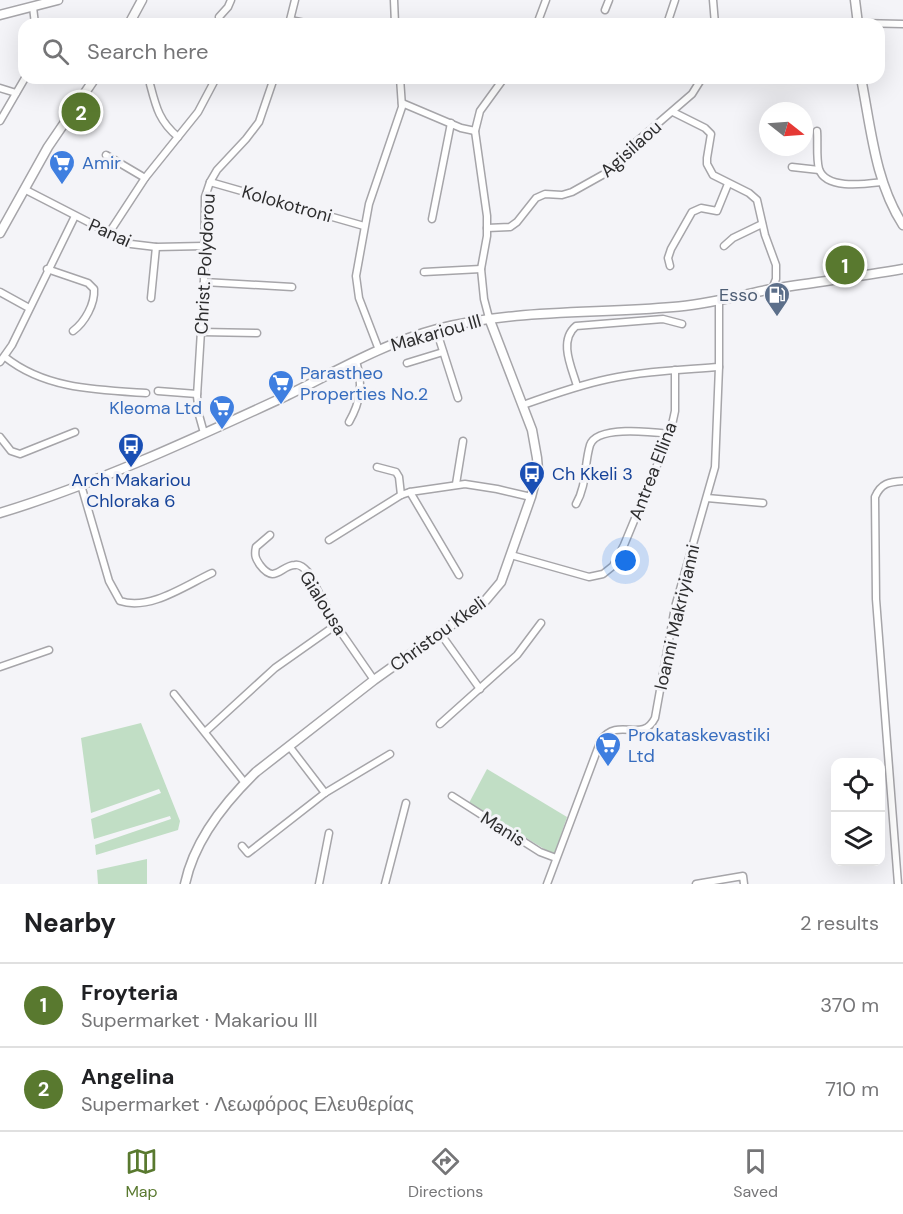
<!DOCTYPE html>
<html lang="en">
<head>
<meta charset="utf-8">
<style>
  :root { --surface:#fff; --page:#f2f2f2; --text:#202124; --muted:#757577; --line:#e0e0e0; --accent:#59792f }
  body { margin:0; font-family:"DM Sans",sans-serif; background:var(--page); color:var(--text) }
  .controls { position:absolute; right:18px; bottom:18px; display:grid; overflow:hidden; border-radius:12px; box-shadow:0 6px 24px #0002 }
  .controls button { width:54px; height:54px; display:grid; place-items:center; padding:0; border:0; border-bottom:2px solid var(--line); background:var(--surface); color:var(--text); font:30px sans-serif }
  .compass { position:absolute; left:759px; top:102px; width:54px; height:54px; border-radius:50%; background:var(--surface); box-shadow:0 6px 24px #0002; rotate:107deg }
  .you { position:absolute; left:626px; top:561px; width:21px; height:21px; margin:-15px; border:4px solid #fff; border-radius:50%; background:#1a73e8; box-shadow:0 0 0 9px #1a73e833 }
  .badge { display:grid; place-items:center; width:39px; height:39px; border-radius:50%; background:var(--accent); color:#fff; font-size:20px; font-weight:700 }
  .pin { position:absolute; translate:-50% -50%; border:3px solid #fff; box-shadow:0 2px 6px #0006 }
  .list { margin:0; padding:0; list-style:none }
  h2 { display:flex; justify-content:space-between; align-items:center; height:78px; margin:0; padding:0 24px; font-size:26px }
  h2 small { font-size:20px; font-weight:400; color:var(--muted) }
  .list li { display:grid; grid-template-columns:39px 1fr auto; gap:18px; align-items:center; box-sizing:border-box; height:84px; padding:0 24px; border-top:2px solid var(--line) }
  .list b { display:block; font-size:22px; white-space:nowrap }
  .list p { margin:0; font-size:20px; white-space:nowrap; color:var(--muted) }
  .list em { font-size:20px; font-style:normal; color:var(--muted) }
  .icon { flex:none; width:33px; height:33px; fill:none; stroke:currentColor; stroke-width:2; stroke-linecap:round; stroke-linejoin:round }
  .map { position:relative; flex:none; width:903px; height:884px; overflow:hidden }
  .search { position:absolute; background:var(--surface); box-shadow:0 6px 24px #0002; left:18px; right:18px; top:18px; height:66px; display:flex; align-items:center; gap:15px; box-sizing:border-box; padding:0 21px; border-radius:18px; color:var(--muted); font-size:22px }
  .sheet { height:246px; background:var(--surface) }
  nav { display:flex; justify-content:space-around; align-items:center; box-sizing:border-box; height:84px; border-top:2px solid var(--line); background:var(--surface); font-size:16px; color:var(--muted) }
  nav a { display:grid; justify-items:center; gap:3px }
  nav .on { color:var(--accent) }
  .map>svg:first-child { display:block }
  .green { fill:#c1dec5 }
  .lines { fill:none; stroke-linecap:round; stroke-linejoin:round }
  .street-casing { stroke:#a6a5a9; stroke-width:9 }
  .secondary-casing { stroke:#a6a5a9; stroke-width:11 }
  .street { stroke:#fff; stroke-width:6 }
  .secondary { stroke:#fff; stroke-width:8 }
  .labels { text-anchor:middle; stroke-width:6; stroke-linejoin:round; paint-order:stroke }
  .street-label { font-size:18px; fill:#2d2d2e; stroke:#f4f4f8 }
  .shop-label { font-size:18px; fill:#366cbe; stroke:#f4f4f8; text-anchor:start }
  .service-label { font-size:18px; fill:#4e5e75; stroke:#f4f4f8; text-anchor:end }
  .transit-label { font-size:18px; fill:#164399; stroke:#f4f4f8; text-anchor:start }
</style>
</head>
<body>
<div class="map">
<svg width="903" height="884" viewBox="0 0 903 884">
  <rect width="100%" height="100%" fill="#f4f4f8"/>
  <g class="green">
    <path d="M141 723 180 821 178 830 96 855 95 845 171 819 170 816 94 839 91 819 161 793 159 789 91 813 81 738Z"/>
    <path d="M487 769 567 817 554 855 469 803Z"/>
    <path d="M147 859V884H98L97 870Z"/>
  </g>
  <g class="lines">
    <defs>
      <g id="street">
        <path d="M394 0 395 24"/>
        <path d="M713 0 715 24"/>
        <path d="M33 7 35 24"/>
        <path d="M605 10 609 0"/>
        <path d="M219 17 228 7 231 0"/>
        <path d="M290 20 310 24"/>
        <path d="M858 23 903 24"/>
        <path d="M289 24 295 0"/>
        <path d="M537 24 546 0"/>
        <path d="M667 24 675 0"/>
        <path d="M150 84C156 107 159 121 178 137"/>
        <path d="M0 88 16 93"/>
        <path d="M402 103 461 128 475 131"/>
        <path d="M673 112 705 128 711 134 707 158V164L713 175 749 193 757 200 765 235 776 265V279L772 289"/>
        <path d="M0 121 25 78"/>
        <path d="M817 131C818 142 816 158 819 169 826 190 865 184 882 182"/>
        <path d="M106 155 145 178"/>
        <path d="M792 167 819 170"/>
        <path d="M210 182 364 226"/>
        <path d="M24 189 131 244 156 247 204 246"/>
        <path d="M432 219 451 123"/>
        <path d="M487 228 510 227 517 222 536 198 545 194 562 195 572 192 606 173 634 144 692 94 702 78"/>
        <path d="M109 233 145 178 198 112 216 78"/>
        <path d="M724 246 733 238 762 224"/>
        <path d="M670 266 668 258 671 249 692 212 701 208 717 211 728 184"/>
        <path d="M47 269 88 283 94 289C95 304 85 322 73 331"/>
        <path d="M424 272 481 269"/>
        <path d="M204 282 292 287"/>
        <path d="M0 292 29 308"/>
        <path d="M151 298 156 247"/>
        <path d="M489 318 484 299 481 269 487 236V216L475 131 480 111 504 78"/>
        <path d="M436 329 458 398"/>
        <path d="M201 332 257 333"/>
        <path d="M379 350 359 298 356 276 369 204 402 107 400 78"/>
        <path d="M5 357C45 389 97 390 146 393"/>
        <path d="M0 362 12 345 75 216"/>
        <path d="M407 363 443 352"/>
        <path d="M577 386C572 368 558 341 576 326L663 319 682 324"/>
        <path d="M158 391 197 394"/>
        <path d="M523 405C551 395 579 385 608 379 645 371 682 370 719 367"/>
        <path d="M349 422C361 401 363 384 356 361"/>
        <path d="M204 433 199 415 197 396 204 282 205 197 210 182 217 170 246 139 259 122 274 78"/>
        <path d="M0 437 11 451 20 454 75 432"/>
        <path d="M377 467 396 472 399 477 401 495"/>
        <path d="M456 484 463 441"/>
        <path d="M81 485 109 581 120 601C150 611 186 585 212 573"/>
        <path d="M410 492 459 575"/>
        <path d="M707 498 763 503"/>
        <path d="M576 504C587 485 584 465 590 445 597 425 653 432 670 434"/>
        <path d="M270 535 256 547C254 556 256 559 260 565 275 585 281 565 295 565 300 564 304 568 308 572L336 625 374 680"/>
        <path d="M329 540 401 495 410 492 465 484 497 489 531 497"/>
        <path d="M511 555 589 577 603 574 613 566 624 545 670 434 675 411V370"/>
        <path d="M440 633 480 689"/>
        <path d="M0 667 49 650"/>
        <path d="M174 694 245 783"/>
        <path d="M440 724 517 655 541 623"/>
        <path d="M205 732 275 668 336 625"/>
        <path d="M289 746 325 793"/>
        <path d="M452 796 540 852 556 858"/>
        <path d="M242 846 248 853 325 793 390 754"/>
        <path d="M319 884 329 833"/>
        <path d="M385 884 406 803"/>
        <path d="M547 884 601 740C619 716 642 744 655 718L675 607 715 467 719 367V301"/>
        <path d="M696 884 743 876 744 884"/>
        <path d="M898 884 876 599 875 497C881 483 889 482 903 481"/>
      </g>
      <g id="secondary">
        <path d="M855 0 858 24"/>
        <path d="M0 15 58 0"/>
        <path d="M129 24 142 0"/>
        <path d="M861 78C871 128 875 182 903 225"/>
        <path d="M0 233 48 147 95 78"/>
        <path d="M0 513C96 484 195 438 286 396 335 372 384 343 437 329 515 309 594 314 673 307 707 305 739 295 772 289 815 282 859 277 903 269"/>
        <path d="M185 884C194 841 225 802 256 772L374 680 485 601 501 582 531 497 538 470 537 458 532 430 489 318"/>
      </g>
    </defs>
    <use href="#street" class="street-casing"/>
    <use href="#secondary" class="secondary-casing"/>
    <use href="#street" class="street"/>
    <use href="#secondary" class="secondary"/>
  </g>
  <defs>
    <symbol id="supermarket-pin" viewBox="-11 -11 22 30"><path d="M0 17L-7.5 6A9.5 9.5 0 1 1 7.5 6Z" fill="#3f7fe0" stroke="#f4f4f8"/><path d="M-6-5.5h2.5l.6 2H6L4.5 2H-2.5L-4.4-4H-6ZM-1.5 3.2a1.3 1.3 0 1 0 .1 0ZM3 3.2a1.3 1.3 0 1 0 .1 0Z" fill="#fff"/></symbol>
    <symbol id="fuel-pin" viewBox="-11 -11 22 30"><path d="M0 17L-7.5 6A9.5 9.5 0 1 1 7.5 6Z" fill="#5c6f8a" stroke="#f4f4f8"/><path d="M-5.5-6h7V0h2V4h1.3V-2.5L3-4.5l.8-.8L6-3V5H2.5V1h-1V6h-7ZM-4.2-4.7v3.2H.2V-4.7Z" fill="#fff"/></symbol>
    <symbol id="bus-pin" viewBox="-11 -11 22 30"><path d="M0 17L-7.5 6A9.5 9.5 0 1 1 7.5 6Z" fill="#1a4fb4" stroke="#f4f4f8"/><path d="M-5-6H5V4H4V6H2V4H-2V6H-4V4H-5ZM-3.5-4V0h7V-4ZM-3.5 1.2v1.5H-2V1.2ZM2 1.2v1.5H3.5V1.2Z" fill="#fff"/></symbol>
  </defs>
  <g fill-rule="evenodd">
    <use href="#supermarket-pin" x="47" y="148" width="30" height="40"/>
    <use href="#fuel-pin" x="762" y="280" width="30" height="40"/>
    <use href="#supermarket-pin" x="266" y="368" width="30" height="40"/>
    <use href="#supermarket-pin" x="207" y="393" width="30" height="40"/>
    <use href="#bus-pin" x="116" y="431" width="30" height="40"/>
    <use href="#bus-pin" x="517" y="459" width="30" height="40"/>
    <use href="#supermarket-pin" x="593" y="730" width="30" height="40"/>
  </g>
  <g class="labels">
    <g class="street-label">
      <text transform="translate(631 149) rotate(-42)" y="6">Agisilaou</text>
      <text transform="translate(287 204) rotate(16)" y="6">Kolokotroni</text>
      <text transform="translate(110 233) rotate(24)" y="6">Panai</text>
      <text transform="translate(205 264) rotate(-87)" y="6">Christ. Polydorou</text>
      <text transform="translate(436 333) rotate(-16)" y="6">Makariou III</text>
      <text transform="translate(653 471) rotate(-69)" y="6">Antrea Ellina</text>
      <text transform="translate(323 603) rotate(58)" y="6">Gialousa</text>
      <text transform="translate(677 617) rotate(-77)" y="6">Ioanni Makriyianni</text>
      <text transform="translate(438 634) rotate(-36)" y="6">Christou Kkeli</text>
      <text transform="translate(503 829) rotate(32)" y="6">Manis</text>
    </g>
    <g class="shop-label">
      <text x="82" y="169">Amir</text>
      <text x="300" y="379">Parastheo<tspan x="300" dy="21">Properties No.2</tspan></text>
      <text x="202" y="414" text-anchor="end">Kleoma Ltd</text>
      <text x="628" y="741">Prokataskevastiki<tspan x="628" dy="21">Ltd</tspan></text>
    </g>
    <g class="service-label">
      <text x="758" y="301">Esso</text>
    </g>
    <g class="transit-label">
      <text x="552" y="480">Ch Kkeli 3</text>
      <text x="131" y="486" text-anchor="middle">Arch Makariou<tspan x="131" dy="21">Chloraka 6</tspan></text>
    </g>
  </g>
</svg>
<div class="controls">
<button><svg class="icon" aria-label="locate" viewBox="0 0 24 24"><circle cx="12" cy="12" r="6"/><path d="M12 2v4M12 18v4M2 12h4M18 12h4"/></svg></button>
<button><svg class="icon" aria-label="layers" viewBox="0 0 24 24"><path d="M12 4l9 5-9 5-9-5zM3 14l9 5 9-5"/></svg></button>
</div>
<svg class="compass" viewBox="-18 -18 36 36"><path d="M0-13l5 13h-10z" fill="#e53935"/><path d="M0 13l5-13h-10z" fill="#757577"/></svg>
<div class="you"></div>
<div class="pin badge" style="left:845px;top:265px">1</div>
<div class="pin badge" style="left:81px;top:112px">2</div>
<div class="search"><svg class="icon" aria-label="search" viewBox="0 0 24 24"><circle cx="10" cy="10" r="6"/><path d="M15 15l6 6"/></svg>Search here</div>
</div>
<section class="sheet">
<h2>Nearby<small>2 results</small></h2>
<ul class="list">
<li><span class="badge">1</span><div><b>Froyteria</b><p>Supermarket · Makariou III</p></div><em>370 m</em></li>
<li><span class="badge">2</span><div><b>Angelina</b><p>Supermarket · Λεωφόρος Ελευθερίας</p></div><em>710 m</em></li>
</ul>
</section>
<nav>
<a class="on"><svg class="icon" aria-label="map" viewBox="0 0 24 24"><path d="M3 6l6-2 6 2 6-2v14l-6 2-6-2-6 2zM9 4v14M15 6v14"/></svg>Map</a>
<a><svg class="icon" aria-label="directions" viewBox="0 0 24 24"><path d="M12 3l9 9-9 9-9-9zM9 14v-3h6M13 9l2 2-2 2"/></svg>Directions</a>
<a><svg class="icon" aria-label="saved" viewBox="0 0 24 24"><path d="M7 4h10v16l-5-4-5 4z"/></svg>Saved</a>
</nav>
</body>
</html>
